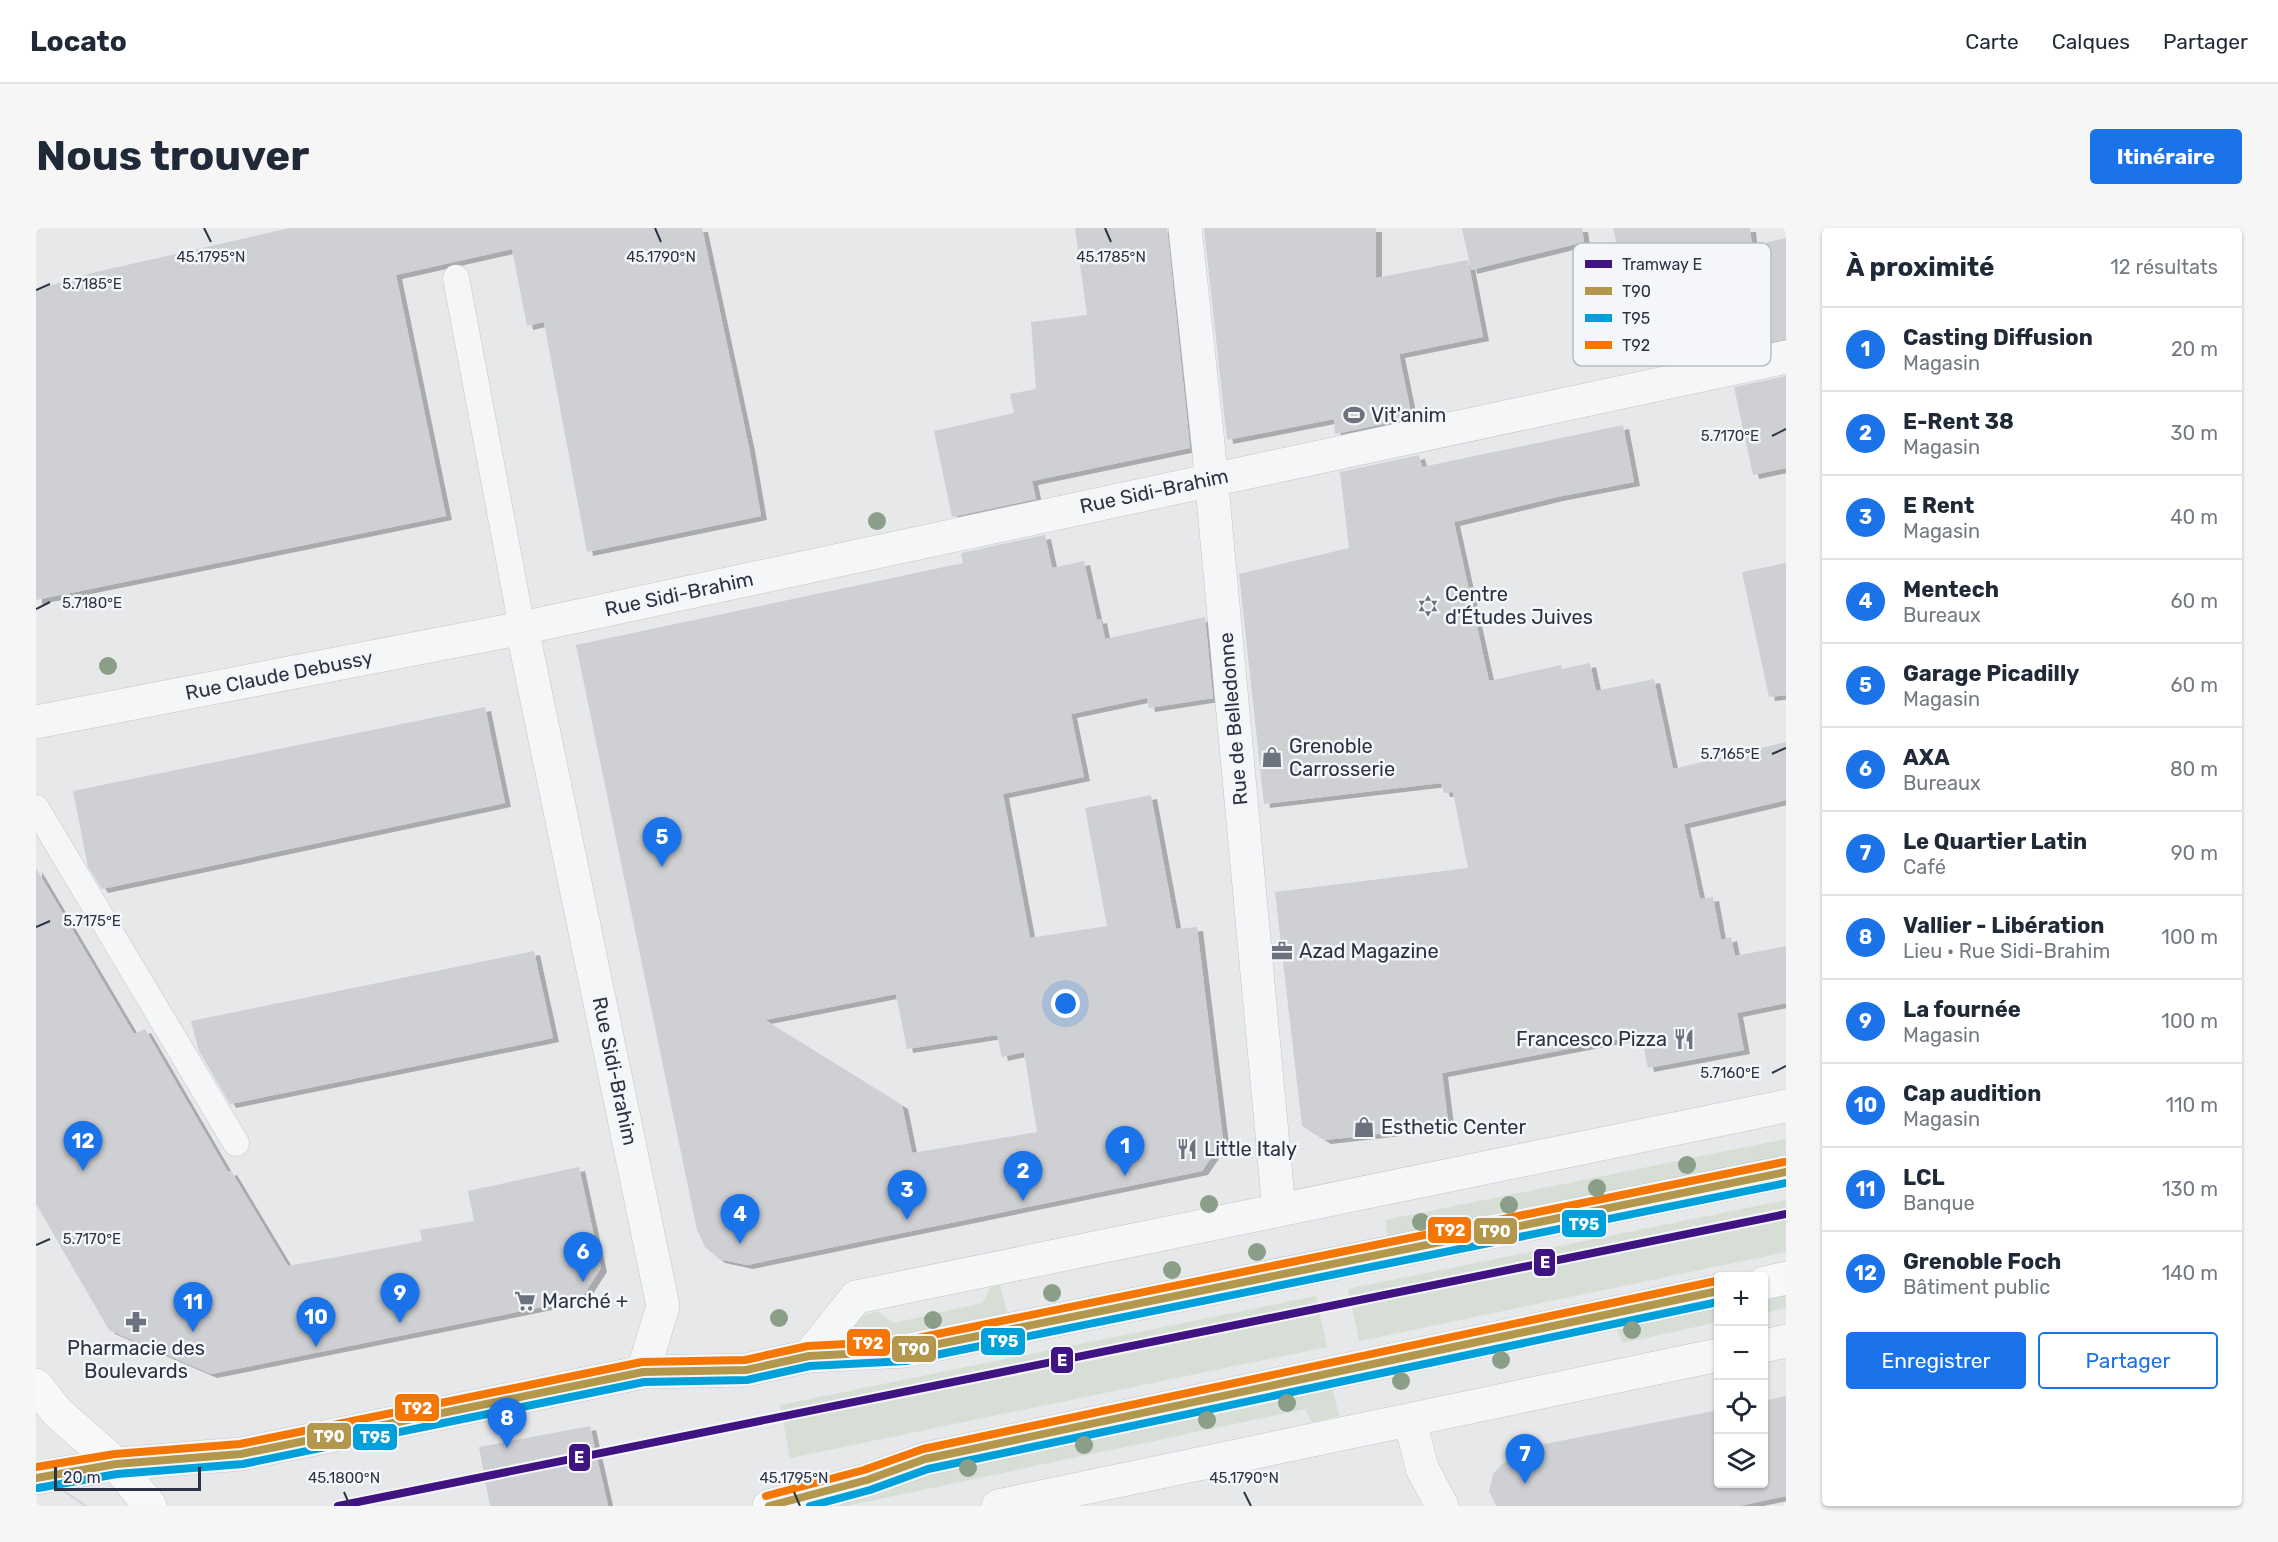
<!DOCTYPE html>
<html lang="fr">
<head>
<meta charset="utf-8">
<style>
  :root { --surface:#fff; --page:#f6f6f7; --text:#1f2937; --muted:#747a83; --line:#e0e1e3; --accent:#1a73e8 }
  body { margin:0; font-family:Rubik,sans-serif; background:var(--page); color:var(--text) }
  .controls { position:absolute; right:18px; bottom:18px; display:grid; overflow:hidden; border-radius:6px; box-shadow:0 2px 4px #0004 }
  .controls button { width:54px; height:54px; display:grid; place-items:center; padding:0; border:0; border-bottom:2px solid var(--line); background:var(--surface); color:var(--text); font:30px sans-serif }
  .scale { position:absolute; left:18px; bottom:15px; width:147px; box-sizing:border-box; padding-left:6px; border:3px solid #2b3445; border-top:0; font-size:16px; line-height:21px; white-space:nowrap; color:#2b3445; -webkit-text-stroke:4px #f4f6f9; paint-order:stroke }
  .you { position:absolute; left:1030px; top:776px; width:21px; height:21px; margin:-15px; border:4px solid #fff; border-radius:50%; background:#1a73e8; box-shadow:0 0 0 9px #1a73e833 }
  .badge { display:grid; place-items:center; width:39px; height:39px; border-radius:50%; background:var(--accent); color:#fff; font-size:20px; font-weight:700 }
  .pin { position:absolute; translate:-50% -50px; filter:drop-shadow(0 2px 3px #0008) }
  .pin::after { content:''; position:absolute; top:32px; width:21px; height:18px; background:inherit; clip-path:polygon(0 0,100% 0,50% 100%) }
  .list { margin:0; padding:0; list-style:none }
  h2 { display:flex; justify-content:space-between; align-items:center; height:78px; margin:0; padding:0 24px; font-size:26px }
  h2 small { font-size:20px; font-weight:400; color:var(--muted) }
  .list li { display:grid; grid-template-columns:39px 1fr auto; gap:18px; align-items:center; box-sizing:border-box; height:84px; padding:0 24px; border-top:2px solid var(--line) }
  .list b { display:block; font-size:22px; white-space:nowrap }
  .list p { margin:0; font-size:20px; white-space:nowrap; color:var(--muted) }
  .list em { font-size:20px; font-style:normal; color:var(--muted) }
  .actions { display:flex; gap:12px; padding:18px 24px }
  .actions a { flex:1; padding:14px 0; border:2px solid var(--accent); border-radius:6px; text-align:center; font-size:21px; color:var(--accent) }
  .actions .main { background:var(--accent); color:#fff }
  .icon { flex:none; width:33px; height:33px; fill:none; stroke:currentColor; stroke-width:2; stroke-linecap:round; stroke-linejoin:round }
  .map { position:relative; flex:none; width:1750px; height:1278px; overflow:hidden; border-radius:6px }
  header { display:flex; align-items:center; gap:36px; box-sizing:border-box; height:84px; padding:0 30px; background:var(--surface); border-bottom:2px solid var(--line) }
  header strong { font-size:28px }
  nav { display:flex; gap:33px; margin-inline-start:auto; font-size:21px }
  .intro { display:flex; align-items:center; justify-content:space-between; box-sizing:border-box; height:144px; padding:0 36px }
  h1 { margin:0; font-size:42px }
  .button { padding:15px 27px; border-radius:6px; background:var(--accent); color:#fff; font-size:21px; font-weight:700 }
  main { display:flex; gap:36px; padding:0 36px }
  aside { flex:1; background:var(--surface); border-radius:6px; box-shadow:0 2px 4px #0004 }
  .map>svg:first-child { display:block }
  .green { fill:#d6ded6 }
  .building { fill:#ced0d3; fill-rule:evenodd; filter:url(#shadow) }
  .lines { fill:none; stroke-linecap:round; stroke-linejoin:round }
  .lane-casing { stroke:#c4c6c8; stroke-width:27 }
  .street-casing { stroke:#c4c6c8; stroke-width:34 }
  .primary-casing { stroke:#c2c5c8; stroke-width:34 }
  .lane { stroke:#f5f6f7; stroke-width:26 }
  .street { stroke:#f5f6f7; stroke-width:33 }
  .primary { stroke:#f8f8f8; stroke-width:33 }
  .tram { stroke:#cecfd2; stroke-width:1.5 }
  .bus-1-casing { stroke:#f4f6f9; stroke-width:12 }
  .bus-2-casing { stroke:#f4f6f9; stroke-width:12 }
  .bus-3-casing { stroke:#f4f6f9; stroke-width:12 }
  .bus-1 { stroke:#b3974d; stroke-width:8 }
  .bus-2 { stroke:#00a1da; stroke-width:8 }
  .bus-3 { stroke:#f47603; stroke-width:8 }
  .tram-1-casing { stroke:#f4f6f9; stroke-width:12 }
  .tram-1 { stroke:#401382; stroke-width:8 }
  .tree { fill:#8a9e88 }
  .ticks { fill:none; stroke:#2b3445; stroke-width:2 }
  .labels { text-anchor:middle; stroke-width:5; stroke-linejoin:round; paint-order:stroke }
  .poi-label { font-size:20px; fill:#2b3445; stroke:#f4f6f9; text-anchor:start }
  .street-label { font-size:20px; fill:#2b3445; stroke:#f4f6f9 }
  .key { fill:#f4f6f9; stroke:#b8bcc3; stroke-width:1.5 }
  .key-label { font-size:16px; fill:#2b3445 }
  .ticks-label { font-size:15px; text-anchor:middle; fill:#2b3445; stroke:#f4f6f9; stroke-width:5; stroke-linejoin:round; paint-order:stroke }
  .line-badge { stroke:#f4f6f9; stroke-width:2 }
  .badge-label { font-size:16px; text-anchor:middle; font-weight:bold; fill:#fff }
</style>
</head>
<body>
<header>
<strong>Locato</strong>
<nav><a>Carte</a><a>Calques</a><a>Partager</a></nav>
</header>
<div class="intro"><h1>Nous trouver</h1><a class="button">Itinéraire</a></div>
<main>
<div class="map">
<svg width="1750" height="1278" viewBox="0 0 1750 1278">
  <defs>
    <filter id="shadow"><feDropShadow dx="6" dy="4" stdDeviation="0" flood-color="#0004"/></filter>
  </defs>
  <rect width="100%" height="100%" fill="#e6e8ea"/>
  <g class="green">
    <path d="M1750 911V929L1352 1010 1349 992Z"/>
    <path d="M1750 972V1024L1323 1113 1312 1061Z"/>
    <path d="M964 1057 972 1089 886 1108 807 1106 820 1091 841 1083 858 1095 946 1075 955 1059Z"/>
    <path d="M1750 1066V1080L1728 1085V1070Z"/>
    <path d="M1280 1068 1291 1119 754 1230 744 1177Z"/>
    <path d="M1682 1079V1094L1586 1115 1580 1100Z"/>
    <path d="M1296 1159 1303 1188 1276 1194 1269 1181 810 1278H779L849 1264 912 1238Z"/>
  </g>
  <g class="building">
    <path d="M254 0H666L713 219 725 288 551 324 508 94 491 98 476 21 360 47 410 288 0 372V62L56 45Z"/>
    <path d="M1039 0H1131L1154 220 996 253 1000 271 916 289 898 203 978 185 974 166 1000 161 995 94 1051 87Z"/>
    <path d="M1168 0H1340V50L1432 32 1447 109 1363 126 1376 190 1299 206 1298 191 1191 212Z"/>
    <path d="M1426 0H1546L1548 14 1435 42Z"/>
    <path d="M1577 0H1714L1716 18 1750 10V111L1690 123 1687 108 1606 125Z"/>
    <path d="M1750 148V240L1717 247 1698 159Z"/>
    <path d="M1587 197 1598 254 1521 269 1418 294 1453 453 1525 437 1526 441 1554 435 1560 463 1618 451 1637 541 1750 514V572L1648 596 1664 671 1677 669 1685 712 1695 709 1699 728 1750 718V775L1701 785 1708 822 1612 840 1605 807 1406 845 1412 893 1359 899 1360 904 1289 912 1266 898 1239 664 1432 640 1417 564 1408 565 1405 555 1228 576 1203 346 1313 320 1304 244 1383 227 1386 239Z"/>
    <path d="M1009 307 1016 340 1048 333 1061 392 1065 391 1069 411 1169 389 1177 470 1113 480 1111 470 1035 486 1048 549 967 566 994 710 1071 698 1049 580 1115 567 1140 701 1161 699 1187 912 1166 943 711 1037 683 1031 669 1019 661 1002 540 417 927 335 925 325ZM860 766 871 821 961 807 966 829 988 824 1001 904 876 925 866 877 729 792Z"/>
    <path d="M1750 335V467L1733 469 1706 344Z"/>
    <path d="M449 479 469 575 66 661 52 639 37 563Z"/>
    <path d="M0 640 98 806 109 801 192 944 195 943 252 1038 386 1013 384 1002 438 993 432 963 543 939 565 1040 545 1071 175 1146 73 1102 0 976Z"/>
    <path d="M498 723 517 810 194 876 163 823 155 793Z"/>
    <path d="M1750 1168V1268L1703 1278H1460L1453 1263 1457 1246 1464 1238 1474 1230 1498 1218 1683 1182V1256H1728V1173Z"/>
    <path d="M554 1198 572 1278H454L443 1219Z"/>
  </g>
  <g class="lines">
    <defs>
      <g id="lane">
        <path d="M420 50 486 400"/>
        <path d="M0 580 200 915"/>
      </g>
      <g id="street">
        <path d="M1149 0 1172 215 1243 982"/>
        <path d="M486 400 627 1078 607 1144"/>
        <path d="M0 494 486 400 1750 129"/>
        <path d="M1728 1118 1750 1113"/>
        <path d="M773 1128 820 1069 1750 878"/>
        <path d="M1374 1192 1386 1240 1406 1278"/>
        <path d="M962 1278 1682 1127"/>
      </g>
      <g id="primary">
        <path d="M1728 1055 1750 1050"/>
        <path d="M0 1157 21 1184 80 1236 114 1278"/>
        <path d="M0 1250 80 1236 205 1226 607 1144 710 1142 773 1128 868 1123 1750 944"/>
        <path d="M733 1278 831 1252 889 1231 1682 1063"/>
      </g>
    </defs>
    <use href="#lane" class="lane-casing"/>
    <use href="#street" class="street-casing"/>
    <use href="#primary" class="primary-casing"/>
    <use href="#lane" class="lane"/>
    <use href="#street" class="street"/>
    <use href="#primary" class="primary"/>
    <path class="tram" d="M0 1244 50 1278"/>
    <defs>
      <g id="bus-1">
        <path d="M0 1250 80 1236 205 1226 607 1144 710 1142 773 1128 868 1123 1750 944"/>
        <path d="M733 1278 831 1252 889 1231 1682 1063"/>
      </g>
      <g id="bus-2">
        <path d="M2 1260 81 1246 207 1236 608 1154 711 1152 774 1138 870 1133 1750 955"/>
        <path d="M774 1278 834 1262 892 1241 1682 1074"/>
      </g>
      <g id="bus-3">
        <path d="M0 1239 79 1226 204 1216 606 1134 709 1132 772 1118 867 1113 1748 934"/>
        <path d="M730 1268 828 1242 887 1221 1680 1053"/>
      </g>
    </defs>
    <use href="#bus-1" class="bus-1-casing"/>
    <use href="#bus-2" class="bus-2-casing"/>
    <use href="#bus-3" class="bus-3-casing"/>
    <use href="#bus-1" class="bus-1"/>
    <use href="#bus-2" class="bus-2"/>
    <use href="#bus-3" class="bus-3"/>
    <defs>
      <path id="tram-1" d="M302 1278 1750 986"/>
    </defs>
    <use href="#tram-1" class="tram-1-casing"/>
    <use href="#tram-1" class="tram-1"/>
  </g>
  <g class="tree">
    <circle cx="841" cy="293" r="9"/>
    <circle cx="72" cy="438" r="9"/>
    <circle cx="1651" cy="937" r="9"/>
    <circle cx="1561" cy="960" r="9"/>
    <circle cx="1173" cy="976" r="9"/>
    <circle cx="1473" cy="977" r="9"/>
    <circle cx="1385" cy="994" r="9"/>
    <circle cx="1221" cy="1024" r="9"/>
    <circle cx="1136" cy="1042" r="9"/>
    <circle cx="1016" cy="1065" r="9"/>
    <circle cx="743" cy="1090" r="9"/>
    <circle cx="897" cy="1092" r="9"/>
    <circle cx="1596" cy="1102" r="9"/>
    <circle cx="1465" cy="1132" r="9"/>
    <circle cx="1365" cy="1153" r="9"/>
    <circle cx="1251" cy="1175" r="9"/>
    <circle cx="1171" cy="1192" r="9"/>
    <circle cx="1048" cy="1217" r="9"/>
    <circle cx="932" cy="1240" r="9"/>
  </g>
  <path class="ticks" d="M168 0 175 14M619 0 625 14M1069 0 1075 14M0 62 14 56M1736 208 1750 201M0 381 14 374M1736 526 1750 520M0 699 14 693M1736 845 1750 838M0 1017 14 1011M308 1264 314 1278M758 1264 764 1278M1208 1264 1215 1278"/>
  <defs>
    <symbol id="stadium-bare" viewBox="-9 -9 18 18"><path d="M0-5a6.5 5 0 1 0 0 10a6.5 5 0 1 0 0-10ZM-3.5-1.8h7v3.6h-7Z" fill="#6c737f" stroke="#f4f6f9" stroke-width="2.5" paint-order="stroke"/></symbol>
    <symbol id="synagogue-bare" viewBox="-9 -9 18 18"><path d="M0-6.5L5.6 3.2H-5.6ZM0 6.5L5.6-3.2H-5.6Z" fill="#6c737f" stroke="#f4f6f9" stroke-width="2.5" paint-order="stroke"/></symbol>
    <symbol id="shop-bare" viewBox="-9 -9 18 18"><path d="M-5-2.5h2.3a2.7 3.5 0 0 1 5.4 0H5L5.5 6h-11ZM-1.5-2.5h3a1.5 2.3 0 0 0-3 0Z" fill="#6c737f" stroke="#f4f6f9" stroke-width="2.5" paint-order="stroke"/></symbol>
    <symbol id="office-bare" viewBox="-9 -9 18 18"><path d="M-6-3h4V-5.5h4V-3h4V5H-6ZM-1-4.5V-3h2v-1.5ZM-6 0V1H6V0Z" fill="#6c737f" stroke="#f4f6f9" stroke-width="2.5" paint-order="stroke"/></symbol>
    <symbol id="restaurant-bare" viewBox="-9 -9 18 18"><path d="M-5-6h1v4h1v-4h1v4h1v-4h1v5L-1.5 .5V6h-2V.5L-5-1ZM5-6V6H3V1.5H1.5Q1.5-4 5-6Z" fill="#6c737f" stroke="#f4f6f9" stroke-width="2.5" paint-order="stroke"/></symbol>
    <symbol id="supermarket-bare" viewBox="-9 -9 18 18"><path d="M-6-5.5h2.5l.6 2H6L4.5 2H-2.5L-4.4-4H-6ZM-1.5 3.2a1.3 1.3 0 1 0 .1 0ZM3 3.2a1.3 1.3 0 1 0 .1 0Z" fill="#6c737f" stroke="#f4f6f9" stroke-width="2.5" paint-order="stroke"/></symbol>
    <symbol id="pharmacy-bare" viewBox="-9 -9 18 18"><path d="M-2-6h4v4h4v4h-4v4h-4v-4h-4v-4h4Z" fill="#6c737f" stroke="#f4f6f9" stroke-width="2.5" paint-order="stroke"/></symbol>
  </defs>
  <g fill-rule="evenodd">
    <use href="#stadium-bare" x="1303" y="172" width="30" height="30"/>
    <use href="#synagogue-bare" x="1377" y="363" width="30" height="30"/>
    <use href="#shop-bare" x="1221" y="514" width="30" height="30"/>
    <use href="#office-bare" x="1231" y="708" width="30" height="30"/>
    <use href="#restaurant-bare" x="1633" y="796" width="30" height="30"/>
    <use href="#shop-bare" x="1313" y="884" width="30" height="30"/>
    <use href="#restaurant-bare" x="1136" y="906" width="30" height="30"/>
    <use href="#supermarket-bare" x="474" y="1058" width="30" height="30"/>
    <use href="#pharmacy-bare" x="85" y="1079" width="30" height="30"/>
  </g>
  <g class="labels">
    <g class="poi-label">
      <text x="1335" y="194">Vit'anim</text>
      <text x="1409" y="373">Centre<tspan x="1409" dy="23">d'Études Juives</tspan></text>
      <text x="1253" y="525">Grenoble<tspan x="1253" dy="23">Carrosserie</tspan></text>
      <text x="1263" y="730">Azad Magazine</text>
      <text x="1631" y="818" text-anchor="end">Francesco Pizza</text>
      <text x="1345" y="906">Esthetic Center</text>
      <text x="1168" y="928">Little Italy</text>
      <text x="506" y="1080">Marché +</text>
      <text x="100" y="1127" text-anchor="middle">Pharmacie des<tspan x="100" dy="23">Boulevards</tspan></text>
    </g>
    <g class="street-label">
      <text transform="translate(1118 263) rotate(-12)" y="7">Rue Sidi-Brahim</text>
      <text transform="translate(643 366) rotate(-12)" y="7">Rue Sidi-Brahim</text>
      <text transform="translate(243 447) rotate(-11)" y="7">Rue Claude Debussy</text>
      <text transform="translate(1197 491) rotate(-95)" y="7">Rue de Belledonne</text>
      <text transform="translate(579 843) rotate(78)" y="7">Rue Sidi-Brahim</text>
    </g>
  </g>
  <rect x="1537" y="15" width="198" height="123" rx="9" class="key"/>
  <rect x="1549" y="32" width="27" height="8" fill="#401382"/>
  <rect x="1549" y="59" width="27" height="8" fill="#b3974d"/>
  <rect x="1549" y="86" width="27" height="8" fill="#00a1da"/>
  <rect x="1549" y="113" width="27" height="8" fill="#f47603"/>
  <g class="key-label">
    <text x="1586" y="42">Tramway E</text>
    <text x="1586" y="69">T90</text>
    <text x="1586" y="96">T95</text>
    <text x="1586" y="123">T92</text>
  </g>
  <g class="ticks-label">
    <text x="175" y="34">45.1795°N</text>
    <text x="625" y="34">45.1790°N</text>
    <text x="1075" y="34">45.1785°N</text>
    <text x="56" y="61">5.7185°E</text>
    <text x="1694" y="213">5.7170°E</text>
    <text x="56" y="380">5.7180°E</text>
    <text x="1694" y="531">5.7165°E</text>
    <text x="56" y="698">5.7175°E</text>
    <text x="1694" y="850">5.7160°E</text>
    <text x="56" y="1016">5.7170°E</text>
    <text x="308" y="1255">45.1800°N</text>
    <text x="758" y="1255">45.1795°N</text>
    <text x="1208" y="1255">45.1790°N</text>
  </g>
  <g class="line-badge">
    <rect x="1525" y="981" width="46" height="29" rx="6" fill="#00a1da"/>
    <rect x="1391" y="988" width="45" height="28" rx="6" fill="#f47603"/>
    <rect x="1437" y="989" width="45" height="28" rx="6" fill="#b3974d"/>
    <rect x="1497" y="1020" width="23" height="29" rx="6" fill="#401382"/>
    <rect x="944" y="1099" width="46" height="29" rx="6" fill="#00a1da"/>
    <rect x="810" y="1100" width="45" height="29" rx="6" fill="#f47603"/>
    <rect x="855" y="1107" width="46" height="28" rx="6" fill="#b3974d"/>
    <rect x="1014" y="1118" width="24" height="28" rx="6" fill="#401382"/>
    <rect x="358" y="1165" width="46" height="29" rx="6" fill="#f47603"/>
    <rect x="270" y="1194" width="46" height="28" rx="6" fill="#b3974d"/>
    <rect x="316" y="1195" width="46" height="28" rx="6" fill="#00a1da"/>
    <rect x="532" y="1215" width="23" height="29" rx="6" fill="#401382"/>
  </g>
  <g class="badge-label">
    <text x="1548" y="1002">T95</text>
    <text x="1414" y="1008">T92</text>
    <text x="1459" y="1009">T90</text>
    <text x="1509" y="1040">E</text>
    <text x="967" y="1119">T95</text>
    <text x="832" y="1121">T92</text>
    <text x="878" y="1127">T90</text>
    <text x="1026" y="1138">E</text>
    <text x="381" y="1186">T92</text>
    <text x="293" y="1214">T90</text>
    <text x="339" y="1215">T95</text>
    <text x="543" y="1235">E</text>
  </g>
</svg>
<div class="controls">
<button>+</button>
<button>−</button>
<button><svg class="icon" aria-label="locate" viewBox="0 0 24 24"><circle cx="12" cy="12" r="6"/><path d="M12 2v4M12 18v4M2 12h4M18 12h4"/></svg></button>
<button><svg class="icon" aria-label="layers" viewBox="0 0 24 24"><path d="M12 4l9 5-9 5-9-5zM3 14l9 5 9-5"/></svg></button>
</div>
<div class="scale">20 m</div>
<div class="you"></div>
<div class="pin badge" style="left:1089px;top:948px">1</div>
<div class="pin badge" style="left:987px;top:973px">2</div>
<div class="pin badge" style="left:871px;top:992px">3</div>
<div class="pin badge" style="left:704px;top:1016px">4</div>
<div class="pin badge" style="left:626px;top:639px">5</div>
<div class="pin badge" style="left:547px;top:1054px">6</div>
<div class="pin badge" style="left:1489px;top:1256px">7</div>
<div class="pin badge" style="left:471px;top:1220px">8</div>
<div class="pin badge" style="left:364px;top:1095px">9</div>
<div class="pin badge" style="left:280px;top:1119px">10</div>
<div class="pin badge" style="left:157px;top:1104px">11</div>
<div class="pin badge" style="left:47px;top:943px">12</div>
</div>
<aside>
<h2>À proximité<small>12 résultats</small></h2>
<ul class="list">
<li><span class="badge">1</span><div><b>Casting Diffusion</b><p>Magasin</p></div><em>20 m</em></li>
<li><span class="badge">2</span><div><b>E-Rent 38</b><p>Magasin</p></div><em>30 m</em></li>
<li><span class="badge">3</span><div><b>E Rent</b><p>Magasin</p></div><em>40 m</em></li>
<li><span class="badge">4</span><div><b>Mentech</b><p>Bureaux</p></div><em>60 m</em></li>
<li><span class="badge">5</span><div><b>Garage Picadilly</b><p>Magasin</p></div><em>60 m</em></li>
<li><span class="badge">6</span><div><b>AXA</b><p>Bureaux</p></div><em>80 m</em></li>
<li><span class="badge">7</span><div><b>Le Quartier Latin</b><p>Café</p></div><em>90 m</em></li>
<li><span class="badge">8</span><div><b>Vallier - Libération</b><p>Lieu · Rue Sidi-Brahim</p></div><em>100 m</em></li>
<li><span class="badge">9</span><div><b>La fournée</b><p>Magasin</p></div><em>100 m</em></li>
<li><span class="badge">10</span><div><b>Cap audition</b><p>Magasin</p></div><em>110 m</em></li>
<li><span class="badge">11</span><div><b>LCL</b><p>Banque</p></div><em>130 m</em></li>
<li><span class="badge">12</span><div><b>Grenoble Foch</b><p>Bâtiment public</p></div><em>140 m</em></li>
</ul>
<div class="actions"><a class="main">Enregistrer</a><a>Partager</a></div>
</aside>
</main>
</body>
</html>
